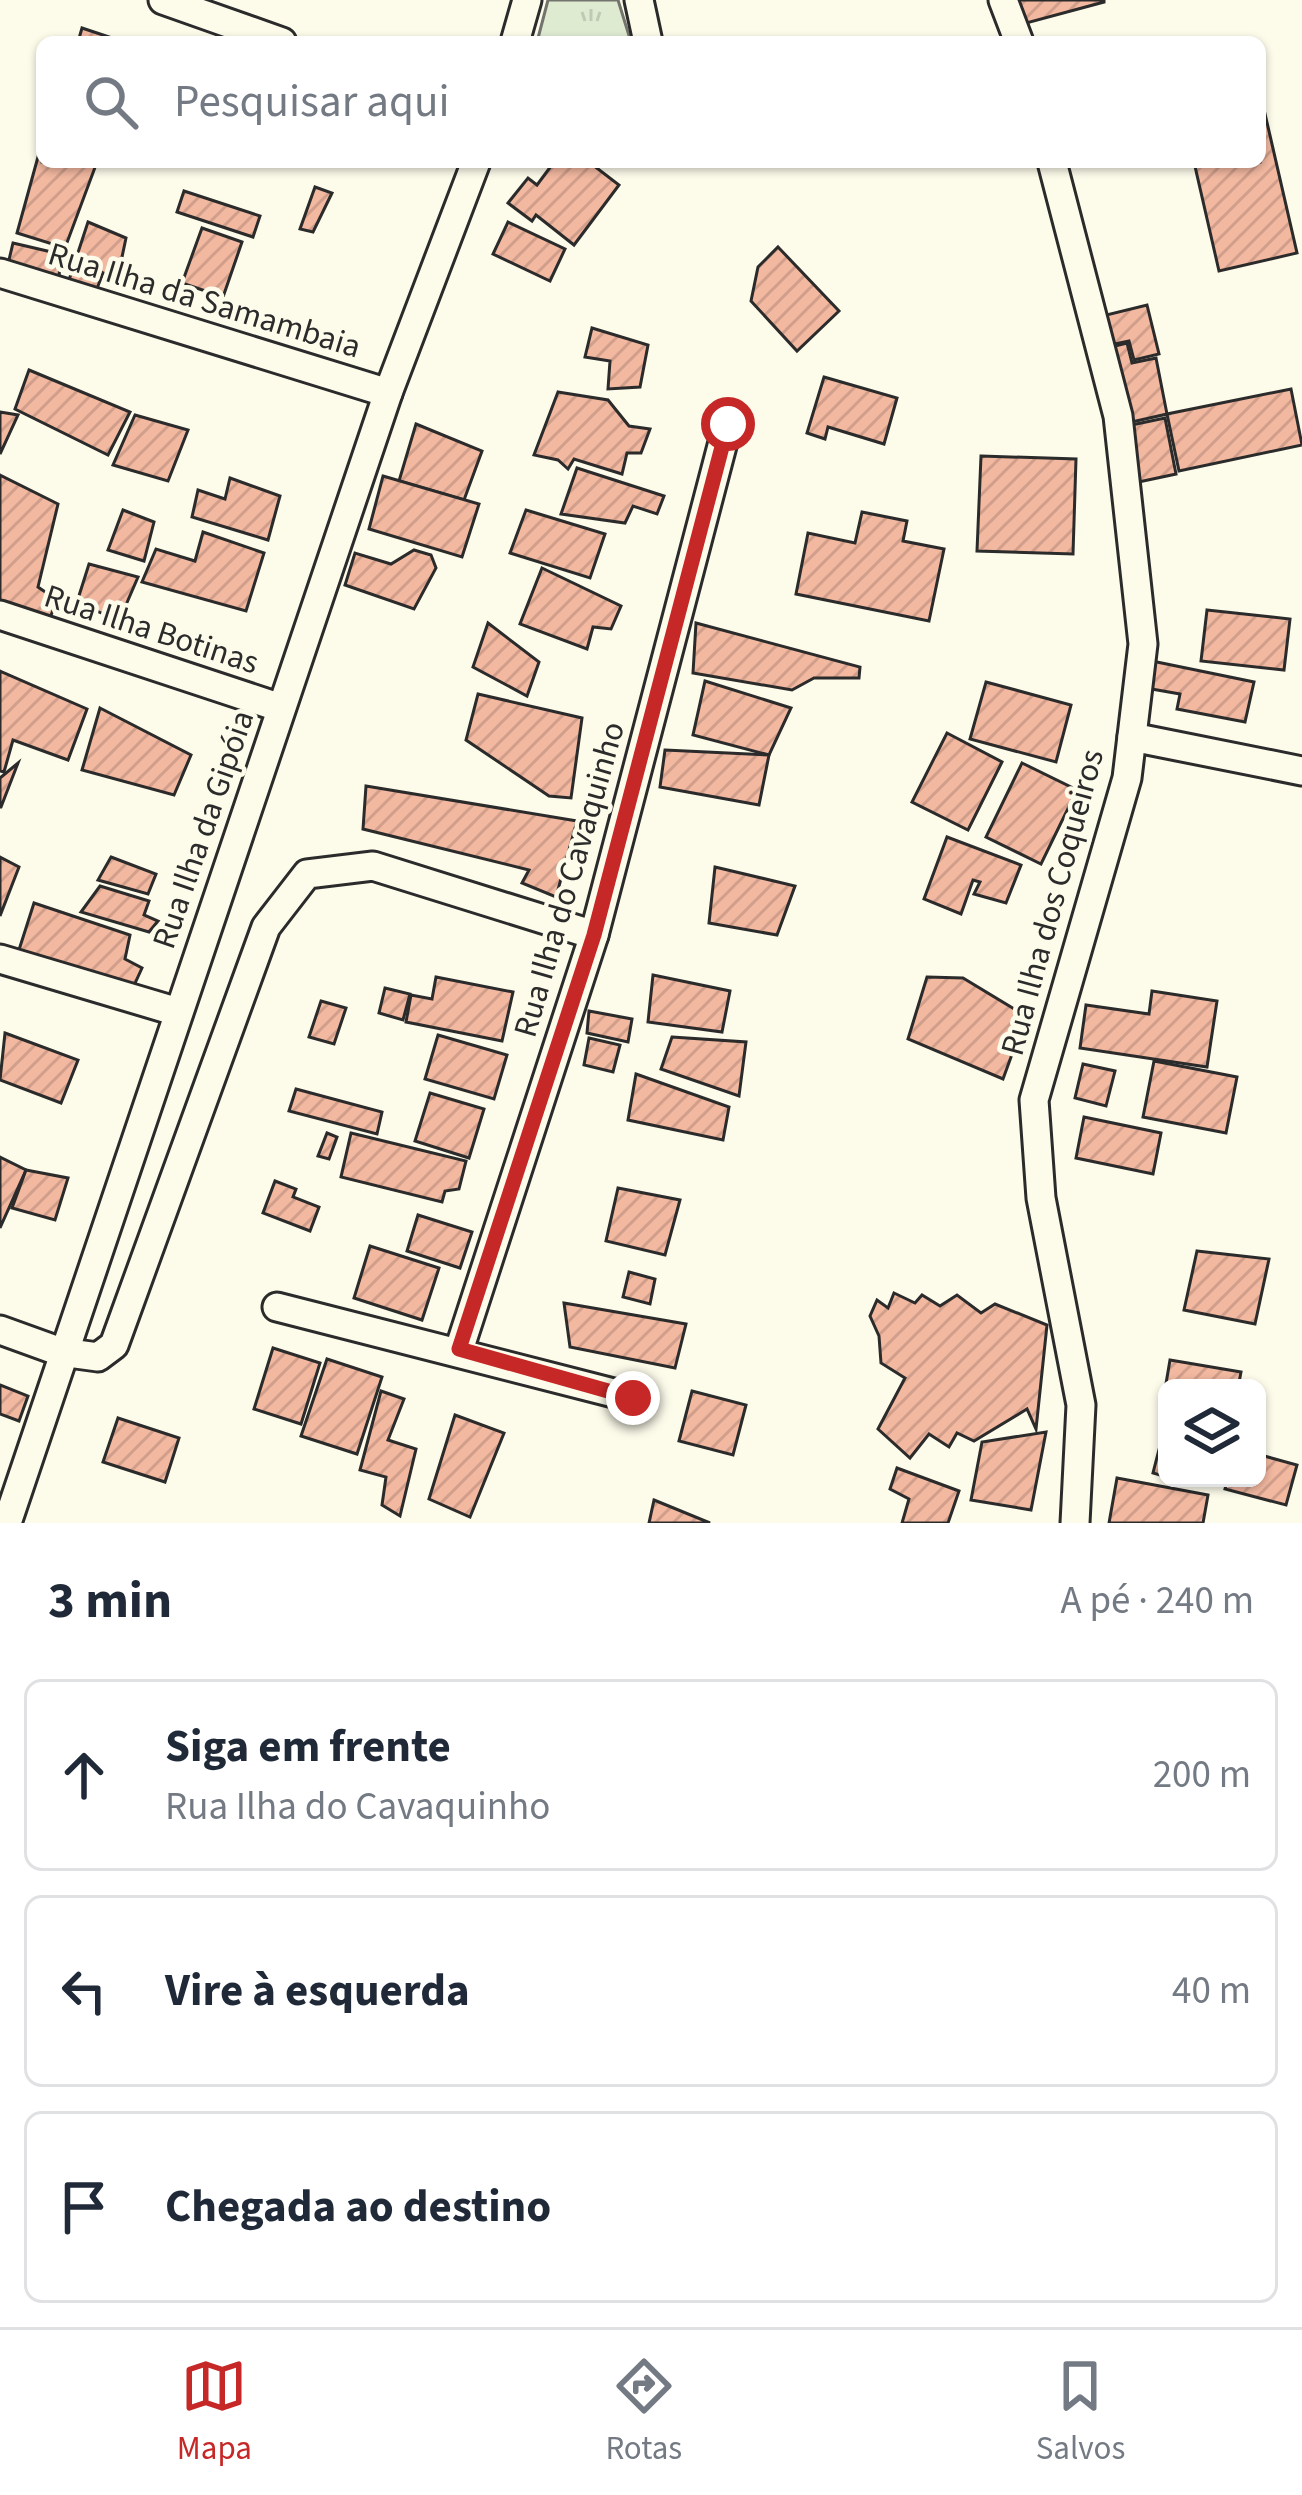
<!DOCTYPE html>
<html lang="pt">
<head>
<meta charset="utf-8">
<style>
  :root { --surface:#fff; --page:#f2f2f3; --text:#1f2937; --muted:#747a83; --line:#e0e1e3; --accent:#c62828 }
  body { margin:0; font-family:"Source Sans 3",sans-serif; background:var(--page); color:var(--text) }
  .controls { position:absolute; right:36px; bottom:36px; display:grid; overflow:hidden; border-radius:18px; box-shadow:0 3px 9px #0004 }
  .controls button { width:108px; height:108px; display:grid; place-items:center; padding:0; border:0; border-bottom:3px solid var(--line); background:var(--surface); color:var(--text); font:60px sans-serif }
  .stop { position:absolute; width:36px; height:36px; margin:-27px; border:9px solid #c62828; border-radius:50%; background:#fff }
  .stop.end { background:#c62828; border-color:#fff; box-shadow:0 3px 12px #0008 }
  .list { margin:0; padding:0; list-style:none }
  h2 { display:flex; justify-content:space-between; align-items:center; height:156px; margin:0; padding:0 48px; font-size:51px }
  h2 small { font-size:39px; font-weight:400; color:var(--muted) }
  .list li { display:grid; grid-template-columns:78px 1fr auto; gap:36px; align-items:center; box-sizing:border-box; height:192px; margin:0 24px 24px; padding:0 24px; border:3px solid var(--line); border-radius:18px }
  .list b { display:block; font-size:45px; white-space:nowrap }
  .list p { margin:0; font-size:39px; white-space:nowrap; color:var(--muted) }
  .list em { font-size:39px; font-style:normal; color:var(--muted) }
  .icon { flex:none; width:66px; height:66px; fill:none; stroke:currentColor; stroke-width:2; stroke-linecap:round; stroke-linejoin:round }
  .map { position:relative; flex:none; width:1302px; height:1523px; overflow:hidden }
  .search { position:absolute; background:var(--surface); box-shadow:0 3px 9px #0004; left:36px; right:36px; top:36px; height:132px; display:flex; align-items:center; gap:30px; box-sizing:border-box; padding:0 42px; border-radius:18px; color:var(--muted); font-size:45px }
  .sheet { height:804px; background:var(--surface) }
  nav { display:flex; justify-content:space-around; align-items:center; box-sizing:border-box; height:168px; border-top:3px solid var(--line); background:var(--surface); font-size:33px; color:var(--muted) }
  nav a { display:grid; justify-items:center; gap:6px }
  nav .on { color:var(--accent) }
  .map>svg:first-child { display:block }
  .park { fill:url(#park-tufts); stroke:#74746e; stroke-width:3 }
  .building { fill:url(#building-hatch); stroke:#2b2b2b; stroke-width:3 }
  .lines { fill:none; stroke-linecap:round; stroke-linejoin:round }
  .street-casing { stroke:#2b2b2b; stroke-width:33 }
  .street { stroke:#fdfbea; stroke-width:27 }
  .route { stroke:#c62828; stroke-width:15 }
  .labels { text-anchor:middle; stroke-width:9; stroke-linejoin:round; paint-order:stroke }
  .street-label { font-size:33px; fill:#2b2b2b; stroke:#fdfbea }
</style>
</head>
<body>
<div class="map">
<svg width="1302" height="1523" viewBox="0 0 1302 1523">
  <defs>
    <pattern id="park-tufts" width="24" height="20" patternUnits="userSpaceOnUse" patternTransform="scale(3)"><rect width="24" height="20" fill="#deebd1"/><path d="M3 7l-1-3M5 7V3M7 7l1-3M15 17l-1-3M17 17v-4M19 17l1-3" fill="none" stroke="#bfcab4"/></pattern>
    <pattern id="building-hatch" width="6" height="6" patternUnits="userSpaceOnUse" patternTransform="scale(3)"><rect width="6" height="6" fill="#f2b8a0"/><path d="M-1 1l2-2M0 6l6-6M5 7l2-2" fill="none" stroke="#d09e8a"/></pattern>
  </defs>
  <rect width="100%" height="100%" fill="#fdfbea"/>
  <path class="park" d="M548 0H618L631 42H537Z"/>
  <g class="building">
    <path d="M1010 0H1104V2L1015 26Z"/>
    <path d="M82 28 124 42H78Z"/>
    <path d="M1260 92 1297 253 1219 271 1194 162H1260Z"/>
    <path d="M41 146 42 162H97L65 248 17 233Z"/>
    <path d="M554 162H589L619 185 574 245 536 215 532 221 508 203 528 178 537 185Z"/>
    <path d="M315 187 332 193 313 232 300 229Z"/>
    <path d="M184 191 260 216 253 237 177 212Z"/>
    <path d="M88 222 126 238 117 281 103 273 96 291 68 283Z"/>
    <path d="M508 222 565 249 550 281 493 254Z"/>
    <path d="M202 228 242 242 223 297 182 283Z"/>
    <path d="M13 243 60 254 59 282 8 264Z"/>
    <path d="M778 247 839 311 797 351 751 301 758 267Z"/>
    <path d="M1147 305 1159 354 1134 360 1129 341 1105 346 1098 317Z"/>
    <path d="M592 328 648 345 640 387 608 389 610 361 585 357Z"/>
    <path d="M1127 343 1132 363 1156 358 1167 414 1123 424 1107 348Z"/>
    <path d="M29 370 130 412 108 455 15 409Z"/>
    <path d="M824 377 897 398 884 444 828 427 825 439 807 433Z"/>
    <path d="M1291 389 1302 445 1179 471 1167 414Z"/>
    <path d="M558 392 608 400 629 426 650 429 641 453H627L622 474 574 459 568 469 558 460 534 455Z"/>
    <path d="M0 412 18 415 0 454Z"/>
    <path d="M135 415 188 430 168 481 113 465Z"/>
    <path d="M1165 418 1176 474 1134 483 1122 427Z"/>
    <path d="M416 424 482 451 464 500 399 481Z"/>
    <path d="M981 456 1076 459 1073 554 977 551Z"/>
    <path d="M577 468 664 496 657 514 633 506 625 523 561 514Z"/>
    <path d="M0 475 58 504 38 587 57 600 48 623 0 607Z"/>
    <path d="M383 476 479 504 462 557 369 529Z"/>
    <path d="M230 478 280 496 268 540 192 517 198 490 225 499Z"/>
    <path d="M123 510 154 522 144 561 108 550Z"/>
    <path d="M526 510 605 534 590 578 510 553Z"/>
    <path d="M862 512 907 521 903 541 944 549 929 621 796 594 808 533 855 543Z"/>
    <path d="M203 532 264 553 246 611 142 582 156 549 195 561Z"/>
    <path d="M414 550 431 555 436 568 414 609 345 585 355 553 391 564Z"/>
    <path d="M89 564 138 577 119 621 77 602Z"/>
    <path d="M542 568 621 606 611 629 593 627 587 649 520 624Z"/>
    <path d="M1207 610 1290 619 1284 670 1201 661Z"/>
    <path d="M488 623 539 662 527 696 473 667Z"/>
    <path d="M696 623 860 667 859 678H814L792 690 693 673Z"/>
    <path d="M1152 661 1254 682 1245 722 1177 709 1180 694 1146 688Z"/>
    <path d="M0 671 87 709 68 760 13 740 4 772 0 771Z"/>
    <path d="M705 681 791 708 769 755 693 735Z"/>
    <path d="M986 682 1071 705 1056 762 970 739Z"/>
    <path d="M478 694 582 718 571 798 549 796 466 740Z"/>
    <path d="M100 708 191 755 174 795 82 770Z"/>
    <path d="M947 733 1002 762 968 830 912 802Z"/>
    <path d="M665 750 769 755 759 805 660 787Z"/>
    <path d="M18 763 1 807H0V778Z"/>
    <path d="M1022 763 1077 790 1041 864 986 837Z"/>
    <path d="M366 786 577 821 556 897 522 883 529 870 363 829Z"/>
    <path d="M947 837 1021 865 1006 903 974 894 980 882 973 880 961 914 924 899Z"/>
    <path d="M0 857 19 867 0 916Z"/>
    <path d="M111 857 156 874 148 894 98 880Z"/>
    <path d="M715 867 795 886 777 935 709 923Z"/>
    <path d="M100 886 149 901 144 915 158 921 149 932 81 912Z"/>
    <path d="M34 903 130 935 125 959 142 968 131 992 17 956Z"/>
    <path d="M653 975 730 991 722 1032 648 1022Z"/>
    <path d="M436 977 513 992 502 1041 406 1022 411 995 432 999Z"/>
    <path d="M927 977 963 978 1026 1016 1003 1079 908 1039Z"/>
    <path d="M385 988 410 994 403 1020 379 1013Z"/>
    <path d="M1152 991 1217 1001 1207 1067 1080 1048 1086 1005 1149 1014Z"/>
    <path d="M321 1001 346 1008 334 1044 309 1037Z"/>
    <path d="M589 1011 632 1019 628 1042 587 1033Z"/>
    <path d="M5 1033 78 1060 61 1103 0 1080Z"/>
    <path d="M438 1035 507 1055 494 1099 425 1079Z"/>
    <path d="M672 1037 746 1042 739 1096 661 1069Z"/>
    <path d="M589 1038 620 1045 613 1072 584 1065Z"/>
    <path d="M1154 1061 1237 1077 1226 1133 1143 1117Z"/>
    <path d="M1083 1064 1115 1071 1106 1106 1075 1098Z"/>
    <path d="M636 1074 729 1107 723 1140 628 1120Z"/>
    <path d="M296 1089 382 1112 377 1134 289 1111Z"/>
    <path d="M430 1093 484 1109 469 1158 415 1141Z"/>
    <path d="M1084 1117 1161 1133 1153 1174 1076 1158Z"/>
    <path d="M327 1133 337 1137 329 1159 318 1156Z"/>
    <path d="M351 1133 466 1161 459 1189 445 1191 442 1202 341 1177Z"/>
    <path d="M0 1157 26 1170 0 1228Z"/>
    <path d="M26 1170 68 1178 55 1220 12 1208Z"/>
    <path d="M275 1181 296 1189 293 1197 319 1207 310 1231 263 1213Z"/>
    <path d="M618 1188 680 1200 665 1255 606 1241Z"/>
    <path d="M418 1215 472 1232 460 1268 407 1251Z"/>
    <path d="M370 1246 439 1268 422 1320 354 1298Z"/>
    <path d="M1197 1251 1269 1259 1255 1324 1184 1310Z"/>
    <path d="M629 1272 655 1279 650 1304 623 1297Z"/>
    <path d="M894 1293 915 1303 922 1295 940 1306 957 1295 981 1313 995 1304 1047 1325 1036 1429 1027 1409 974 1441 957 1433 949 1447 929 1434 910 1458 878 1429 905 1378 881 1363 879 1336 870 1316 877 1300 888 1308Z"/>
    <path d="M564 1303 686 1324 675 1368 570 1347Z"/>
    <path d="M273 1348 320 1363 301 1424 254 1409Z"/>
    <path d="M327 1359 382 1377 357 1454 301 1436Z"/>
    <path d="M1170 1360 1241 1372 1238 1388H1167V1421L1160 1419Z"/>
    <path d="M0 1385 28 1396 19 1421 0 1414Z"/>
    <path d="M381 1391 404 1399 388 1440 416 1449 400 1516 382 1505 386 1477 360 1470Z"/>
    <path d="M692 1391 746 1405 733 1455 679 1441Z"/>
    <path d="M455 1415 504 1433 470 1517 429 1499Z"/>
    <path d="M118 1418 179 1438 165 1482 103 1462Z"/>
    <path d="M1046 1432 1031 1510 971 1500 982 1442Z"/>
    <path d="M1163 1434 1167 1435V1477L1153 1473Z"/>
    <path d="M1257 1454 1297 1465 1286 1505 1225 1489 1228 1478H1257Z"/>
    <path d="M897 1468 959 1491 948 1523H902L909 1499 890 1489Z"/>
    <path d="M1117 1478 1208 1495 1203 1523H1109Z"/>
    <path d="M654 1500 710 1523H649Z"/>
  </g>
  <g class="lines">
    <defs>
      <g id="street">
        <path d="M163 0 282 42"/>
        <path d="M639 0 648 42"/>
        <path d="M1003 0 1019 42"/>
        <path d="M515 42 527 0"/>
        <path d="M1052 162 1118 416 1143 644 1127 778 1034 1100 1041 1198 1081 1405 1075 1523"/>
        <path d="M0 273 388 393"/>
        <path d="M0 615 281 708"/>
        <path d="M1132 737 1302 771"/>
        <path d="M0 959 178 1012"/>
        <path d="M277 1307 633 1398"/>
        <path d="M0 1330 61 1352 98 1357 114 1345 266 927 307 874 373 866 594 935"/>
        <path d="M459 1350 594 935 728 423"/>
        <path d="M7 1523 388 393 476 162"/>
      </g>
    </defs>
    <use href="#street" class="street-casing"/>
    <use href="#street" class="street"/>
  </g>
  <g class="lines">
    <path class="route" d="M633 1398 459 1349 594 935 728 424"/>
  </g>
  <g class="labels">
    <g class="street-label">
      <text transform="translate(205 299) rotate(17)" y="12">Rua Ilha da Samambaia</text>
      <text transform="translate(152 628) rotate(18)" y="12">Rua Ilha Botinas</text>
      <text transform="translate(202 829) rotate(-71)" y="12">Rua Ilha da Gipóia</text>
      <text transform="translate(568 879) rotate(-74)" y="12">Rua Ilha do Cavaquinho</text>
      <text transform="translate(1051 902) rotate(-75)" y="12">Rua Ilha dos Coqueiros</text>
    </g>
  </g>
</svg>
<div class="controls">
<button><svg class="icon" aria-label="layers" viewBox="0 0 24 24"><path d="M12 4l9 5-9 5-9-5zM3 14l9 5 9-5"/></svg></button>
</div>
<div class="stop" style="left:728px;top:424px"></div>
<div class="stop end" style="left:633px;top:1398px"></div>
<div class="search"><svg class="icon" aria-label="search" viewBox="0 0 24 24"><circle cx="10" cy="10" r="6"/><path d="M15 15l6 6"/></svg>Pesquisar aqui</div>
</div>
<section class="sheet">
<h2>3 min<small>A pé · 240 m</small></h2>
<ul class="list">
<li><svg class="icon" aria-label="ahead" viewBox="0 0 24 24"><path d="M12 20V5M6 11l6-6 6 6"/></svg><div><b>Siga em frente</b><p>Rua Ilha do Cavaquinho</p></div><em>200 m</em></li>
<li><svg class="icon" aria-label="left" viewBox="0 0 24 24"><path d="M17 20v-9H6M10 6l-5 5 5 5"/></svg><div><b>Vire à esquerda</b></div><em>40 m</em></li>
<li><svg class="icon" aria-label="arrive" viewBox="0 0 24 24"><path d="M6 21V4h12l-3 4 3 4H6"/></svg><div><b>Chegada ao destino</b></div></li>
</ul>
</section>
<nav>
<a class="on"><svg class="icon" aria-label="map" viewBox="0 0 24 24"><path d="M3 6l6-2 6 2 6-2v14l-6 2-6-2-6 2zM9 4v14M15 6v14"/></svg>Mapa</a>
<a><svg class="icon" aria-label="directions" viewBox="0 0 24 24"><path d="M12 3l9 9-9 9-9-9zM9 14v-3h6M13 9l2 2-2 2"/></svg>Rotas</a>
<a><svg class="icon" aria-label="saved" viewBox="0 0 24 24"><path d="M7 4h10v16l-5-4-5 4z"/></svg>Salvos</a>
</nav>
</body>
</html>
